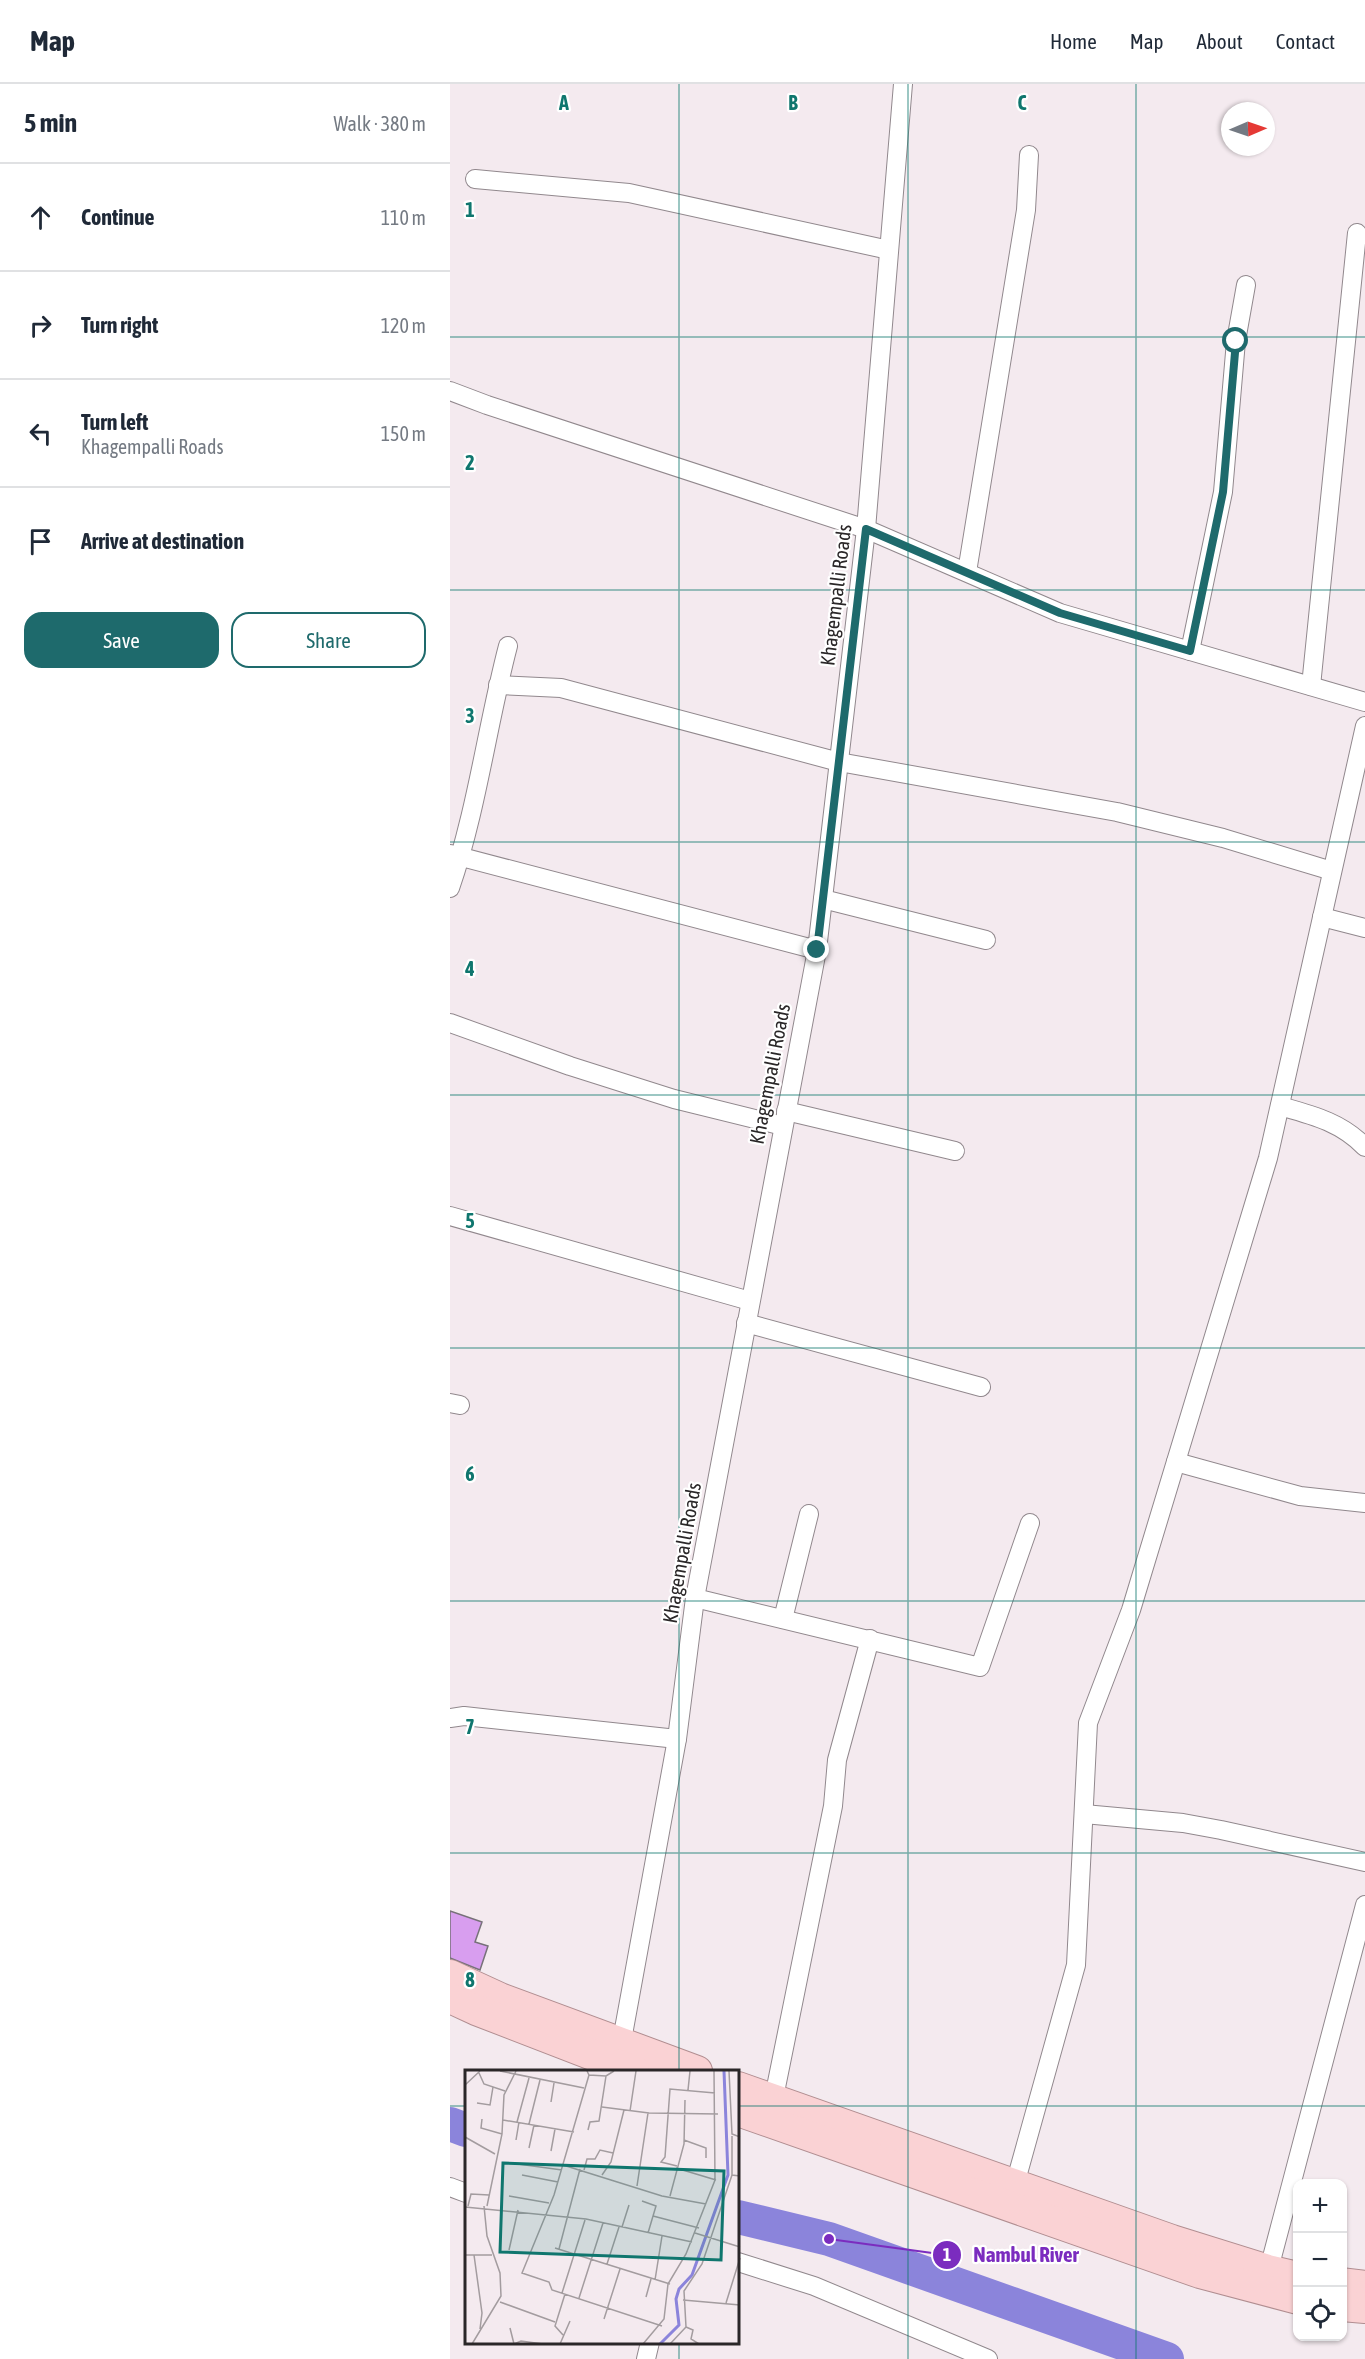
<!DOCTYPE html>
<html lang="en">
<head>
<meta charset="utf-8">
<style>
  :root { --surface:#fff; --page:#f6f6f7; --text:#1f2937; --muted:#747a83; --line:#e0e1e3; --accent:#1e6a6c }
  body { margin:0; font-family:"Asap Condensed",sans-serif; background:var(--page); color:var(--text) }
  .controls { position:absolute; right:18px; bottom:18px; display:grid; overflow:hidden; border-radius:12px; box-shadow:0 2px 4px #0004 }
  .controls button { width:54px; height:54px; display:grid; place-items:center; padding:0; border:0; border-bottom:2px solid var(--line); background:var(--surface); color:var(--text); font:30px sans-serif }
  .compass { position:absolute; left:771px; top:18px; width:54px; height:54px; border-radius:50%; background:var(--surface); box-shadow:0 2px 4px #0004; rotate:88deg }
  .stop { position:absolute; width:18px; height:18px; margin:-14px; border:4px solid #1e6a6c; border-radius:50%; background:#fff }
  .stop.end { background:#1e6a6c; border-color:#fff; box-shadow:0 2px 6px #0008 }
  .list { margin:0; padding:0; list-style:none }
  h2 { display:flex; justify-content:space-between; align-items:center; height:78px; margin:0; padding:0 24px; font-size:26px }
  h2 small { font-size:20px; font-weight:400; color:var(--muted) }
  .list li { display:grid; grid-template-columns:39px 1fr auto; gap:18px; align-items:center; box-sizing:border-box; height:108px; padding:0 24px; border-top:2px solid var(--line) }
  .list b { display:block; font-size:22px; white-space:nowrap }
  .list p { margin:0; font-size:20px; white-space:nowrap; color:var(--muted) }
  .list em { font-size:20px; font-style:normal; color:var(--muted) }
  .actions { display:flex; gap:12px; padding:18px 24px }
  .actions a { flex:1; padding:14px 0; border:2px solid var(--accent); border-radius:18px; text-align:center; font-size:21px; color:var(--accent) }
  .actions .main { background:var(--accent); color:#fff }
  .icon { flex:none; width:33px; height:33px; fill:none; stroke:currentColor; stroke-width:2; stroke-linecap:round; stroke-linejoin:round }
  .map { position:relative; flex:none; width:915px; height:2275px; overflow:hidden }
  header { display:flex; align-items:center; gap:36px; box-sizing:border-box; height:84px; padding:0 30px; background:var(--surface); border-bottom:2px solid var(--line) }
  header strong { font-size:28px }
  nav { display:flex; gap:33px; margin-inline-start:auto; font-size:21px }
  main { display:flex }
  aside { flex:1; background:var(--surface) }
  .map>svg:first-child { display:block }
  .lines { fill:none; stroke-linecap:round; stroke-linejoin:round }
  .river { stroke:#8b84db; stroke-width:34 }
  .building { fill:#d89eef; stroke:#777179; stroke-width:1.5 }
  .minor-casing { stroke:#91888d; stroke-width:20 }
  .trunk-casing { stroke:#b18e91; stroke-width:32 }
  .minor { stroke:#fff; stroke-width:18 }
  .trunk { stroke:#fad2d4; stroke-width:30 }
  .route { stroke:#1e6a6c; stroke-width:8 }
  .grid { fill:none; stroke:#0f766e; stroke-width:1.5; stroke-opacity:0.55 }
  .labels { text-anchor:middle; stroke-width:4.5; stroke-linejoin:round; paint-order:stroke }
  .street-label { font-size:20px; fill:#2a2728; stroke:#fff }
  .inset-river { fill:none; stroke:#8b84db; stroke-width:3 }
  .inset-road { fill:none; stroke:#a39c9f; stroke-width:1.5 }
  .view { fill:#0f766e; fill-opacity:0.15; stroke:#0f766e; stroke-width:3 }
  .inset-edge { fill:none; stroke:#2a2728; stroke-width:3 }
  .grid-label { font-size:20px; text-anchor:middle; font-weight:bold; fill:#0f766e; stroke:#fff; stroke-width:4.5; stroke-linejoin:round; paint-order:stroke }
  .leader { fill:none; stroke:#7b2cbf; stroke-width:2 }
  .callout-dot { fill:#7b2cbf; stroke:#fff; stroke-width:2 }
  .mark-label { font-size:18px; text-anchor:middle; font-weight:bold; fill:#fff }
  .callout-label { font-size:21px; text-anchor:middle; font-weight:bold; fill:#7b2cbf; stroke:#fff; stroke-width:4.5; stroke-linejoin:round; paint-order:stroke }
</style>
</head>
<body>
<header>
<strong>Map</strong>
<nav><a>Home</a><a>Map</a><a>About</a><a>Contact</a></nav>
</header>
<main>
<aside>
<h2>5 min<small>Walk · 380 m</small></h2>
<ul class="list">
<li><svg class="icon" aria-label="ahead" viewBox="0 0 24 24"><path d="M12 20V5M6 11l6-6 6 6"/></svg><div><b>Continue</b></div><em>110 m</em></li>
<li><svg class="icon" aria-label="right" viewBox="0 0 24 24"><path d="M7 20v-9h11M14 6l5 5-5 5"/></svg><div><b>Turn right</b></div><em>120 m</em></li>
<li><svg class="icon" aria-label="left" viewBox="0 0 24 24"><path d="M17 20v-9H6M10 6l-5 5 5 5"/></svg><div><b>Turn left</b><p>Khagempalli Roads</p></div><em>150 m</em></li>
<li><svg class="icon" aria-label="arrive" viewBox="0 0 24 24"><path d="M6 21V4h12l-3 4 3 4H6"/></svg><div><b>Arrive at destination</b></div></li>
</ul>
<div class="actions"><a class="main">Save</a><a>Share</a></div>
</aside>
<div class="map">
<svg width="915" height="2275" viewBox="0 0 915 2275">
  <rect width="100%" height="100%" fill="#f4eaef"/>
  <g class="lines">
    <g class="river">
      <path d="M0 2040 16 2046"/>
      <path d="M288 2133 379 2155 717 2275"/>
    </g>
  </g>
  <path class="building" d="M0 1827 32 1838 25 1858 38 1862 30 1886 0 1874Z"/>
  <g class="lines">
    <defs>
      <g id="minor">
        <path d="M25 95 179 109 439 166"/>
        <path d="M0 307 37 321 416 445 610 529 915 618"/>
        <path d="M517 488 576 126 579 71"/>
        <path d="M740 567 773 408 786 257 796 201"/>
        <path d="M48 601 111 604 389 678 667 728 773 754 882 787"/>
        <path d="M861 602 907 149"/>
        <path d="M0 770 367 866"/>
        <path d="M0 804C27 726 37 642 58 562"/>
        <path d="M373 815 536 856"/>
        <path d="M872 833 915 844"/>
        <path d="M0 939 120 982 224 1015 333 1042"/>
        <path d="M830 1022C862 1031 891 1038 915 1063"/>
        <path d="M336 1027 505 1067"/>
        <path d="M0 1132 300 1217"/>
        <path d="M296 1239 531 1303"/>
        <path d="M0 1319 10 1321"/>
        <path d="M726 1378 850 1412 915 1419"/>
        <path d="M245 1514 530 1583 580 1439"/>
        <path d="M333 1535 359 1430"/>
        <path d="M0 1634 14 1632 227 1655"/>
        <path d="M634 1730 733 1739 771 1746 915 1778"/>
        <path d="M170 1967 227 1655 245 1514 367 866 416 445 453 0"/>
        <path d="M322 2023 383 1722 387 1676 420 1555"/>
        <path d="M565 2100 626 1881 638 1639 681 1526 818 1074 915 642"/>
        <path d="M0 2103 16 2109"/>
        <path d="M288 2178 364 2202 538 2275"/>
        <path d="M816 2196 915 1821"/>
        <path d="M196 2275 200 2258"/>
      </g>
      <g id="trunk">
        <path d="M0 1891 50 1914 247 1987"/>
        <path d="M0 1914 26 1926 184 1987"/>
        <path d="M288 2003 722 2156 818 2186 848 2193"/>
        <path d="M288 2027 750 2189 848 2215"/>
        <path d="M892 2199 915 2202"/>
        <path d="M892 2222 915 2224"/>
      </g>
    </defs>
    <use href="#minor" class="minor-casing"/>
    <use href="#trunk" class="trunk-casing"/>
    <use href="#minor" class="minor"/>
    <use href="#trunk" class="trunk"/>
  </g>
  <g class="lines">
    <path class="route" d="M367 866 416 445 610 529 740 567 773 408 786 257"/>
  </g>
  <path class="grid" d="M229 0V1987M458 0V2275M686 0V2275M0 253H915M0 506H915M0 758H915M0 1011H915M0 1264H915M0 1517H915M0 1769H915M0 2022H16M288 2022H915M229 2258V2275"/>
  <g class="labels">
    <g class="street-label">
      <text transform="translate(386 511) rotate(-83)" y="7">Khagempalli Roads</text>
      <text transform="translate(320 990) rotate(-79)" y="7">Khagempalli Roads</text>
      <text transform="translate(232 1469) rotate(-80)" y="7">Khagempalli Roads</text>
    </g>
  </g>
  <g transform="translate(15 1986)">
    <rect width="274" height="274" fill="#f4eaef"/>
    <path class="inset-river" d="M195 274 214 255 211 229 214 219 227 205 263 105 259 1"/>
    <path class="inset-road" d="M35 1 119 18M122 1 124 5 141 6 149 1M264 1 267 64 275 67M14 3 19 14 40 21M124 5 89 125 57 203 84 212 87 220 197 256M0 15 15 1M223 20 225 1M86 32 89 13M12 33 25 35 28 17M137 37 184 43 253 44M165 41 171 1M17 49 16 58 37 64M38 50 109 62M52 52 64 8M64 54 75 10M123 60 125 52 134 51 141 6M267 66V105L275 106M0 67 30 84M51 70 54 52M219 70 241 78V88M64 78 69 55M86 81 90 59M53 94 97 100M98 95 197 126 241 134M212 96 196 92 200 87 205 19 250 23M211 98 251 110M119 100 122 89H130L135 80 148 83M57 105 93 112M137 105 146 92 159 40M172 116 183 43M44 126 84 133M205 126 219 74 220 30M177 131 191 136 183 163M3 136 6 124 24 125M22 136 37 64 39 25 51 1M0 137 121 149 227 172M188 146 234 158M157 157 164 135M230 163 275 177M90 178 205 214M94 179 115 99M44 180 53 140M0 185H27M9 185 17 243 15 259M142 194 154 157M190 210 197 166M97 223 120 150M181 227 186 209M114 228 138 153M218 230 275 235M35 232 90 252M261 233 275 188M139 249 155 199M221 257 228 260 226 269 234 274M45 258 49 274 56 271 78 274M98 265 90 256 100 224M7 274 36 226 35 203 22 166 19 136M95 274 105 251M178 274 199 249 203 214 221 184 250 110 249 1M205 274 221 257 219 221 237 194 267 105"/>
    <path class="view" d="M38 93 259 101 256 190 35 182Z"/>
    <rect width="274" height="274" class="inset-edge"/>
  </g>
  <g class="grid-label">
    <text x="114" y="26">A</text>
    <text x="343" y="26">B</text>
    <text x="572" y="26">C</text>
    <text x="20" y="133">1</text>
    <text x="20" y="386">2</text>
    <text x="20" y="639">3</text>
    <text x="20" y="892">4</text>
    <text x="20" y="1144">5</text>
    <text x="20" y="1397">6</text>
    <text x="20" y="1650">7</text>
    <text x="20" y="1903">8</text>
  </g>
  <path class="leader" d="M379 2155L497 2171"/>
  <g class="callout-dot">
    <circle cx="379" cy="2155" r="6"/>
    <circle cx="497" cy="2171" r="15"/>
  </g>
  <g class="mark-label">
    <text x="497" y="2177">1</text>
  </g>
  <g class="callout-label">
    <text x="576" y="2178">Nambul River</text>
  </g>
</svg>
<div class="controls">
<button>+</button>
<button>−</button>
<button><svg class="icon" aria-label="locate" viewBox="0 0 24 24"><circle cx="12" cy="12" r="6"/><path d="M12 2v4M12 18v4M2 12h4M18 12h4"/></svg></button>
</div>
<svg class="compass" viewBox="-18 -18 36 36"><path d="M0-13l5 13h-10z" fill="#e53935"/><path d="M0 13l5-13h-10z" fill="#747a83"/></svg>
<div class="stop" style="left:786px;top:257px"></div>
<div class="stop end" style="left:367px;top:866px"></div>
</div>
</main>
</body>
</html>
